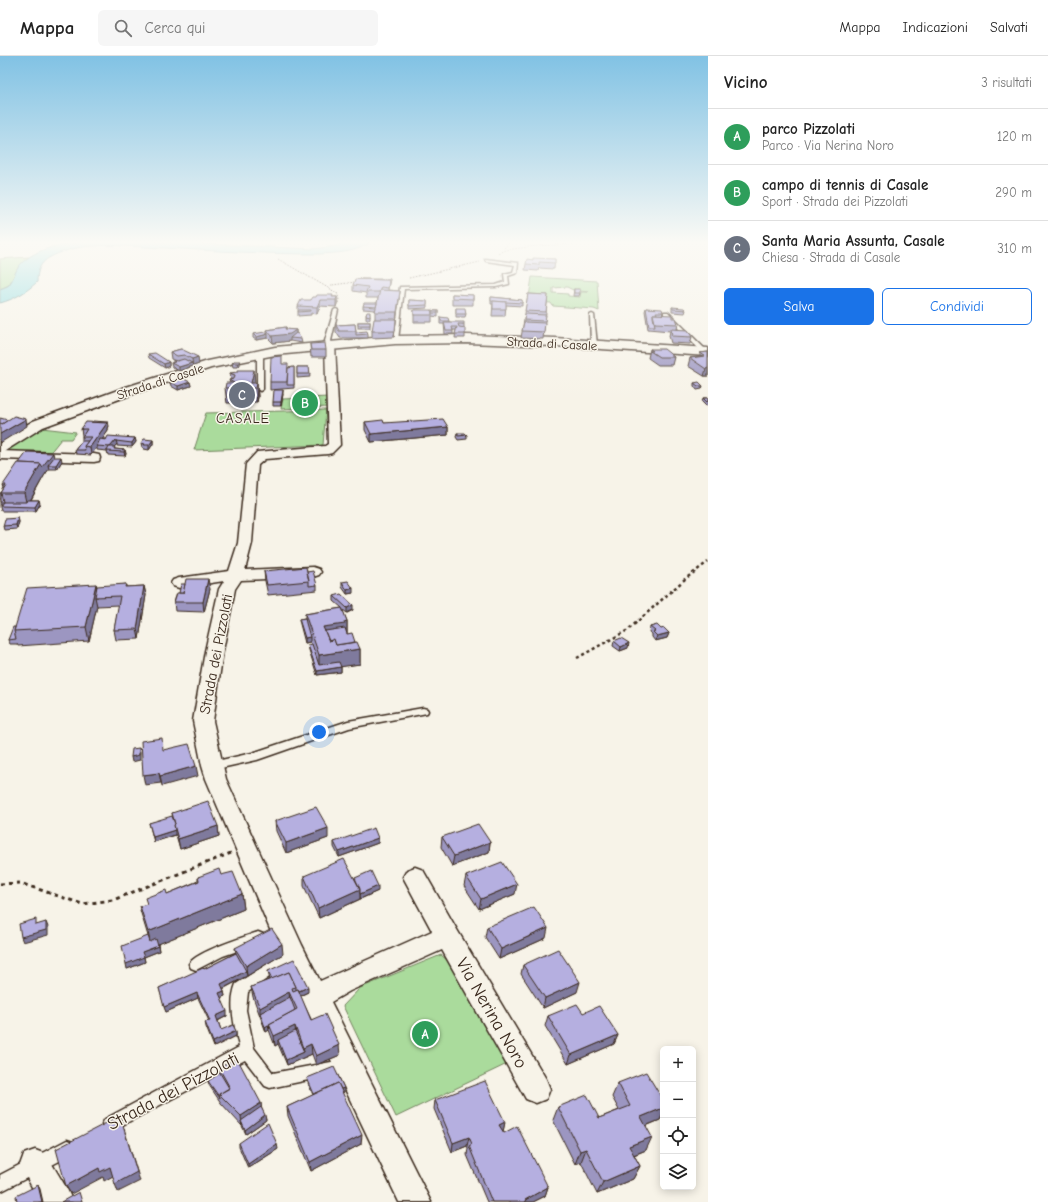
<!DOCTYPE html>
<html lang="it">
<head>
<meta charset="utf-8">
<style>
  :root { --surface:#fff; --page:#f6f6f6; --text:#222; --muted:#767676; --line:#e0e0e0; --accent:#1a73e8 }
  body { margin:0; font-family:"Comic Neue",sans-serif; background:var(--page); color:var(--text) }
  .controls { position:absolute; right:12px; bottom:12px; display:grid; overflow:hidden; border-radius:6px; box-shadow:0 2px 10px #0003 }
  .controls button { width:36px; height:36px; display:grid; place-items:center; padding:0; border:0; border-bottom:1px solid var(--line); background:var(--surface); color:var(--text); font:20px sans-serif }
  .you { position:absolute; left:319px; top:676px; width:14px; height:14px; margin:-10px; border:3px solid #fff; border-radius:50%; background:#1a73e8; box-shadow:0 0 0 6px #1a73e833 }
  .badge { display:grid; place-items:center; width:26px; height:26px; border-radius:50%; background:var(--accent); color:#fff; font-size:13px; font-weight:700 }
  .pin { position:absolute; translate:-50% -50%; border:2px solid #fff; box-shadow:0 1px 4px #0006 }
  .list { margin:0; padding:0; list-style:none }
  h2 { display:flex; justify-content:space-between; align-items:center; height:52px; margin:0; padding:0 16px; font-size:17px }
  h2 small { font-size:13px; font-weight:400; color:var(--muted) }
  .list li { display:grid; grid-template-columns:26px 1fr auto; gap:12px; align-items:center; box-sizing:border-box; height:56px; padding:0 16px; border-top:1px solid var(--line) }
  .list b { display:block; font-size:15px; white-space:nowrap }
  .list p { margin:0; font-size:13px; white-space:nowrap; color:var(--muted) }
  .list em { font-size:13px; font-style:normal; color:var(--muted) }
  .actions { display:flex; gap:8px; padding:12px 16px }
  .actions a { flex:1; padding:9px 0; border:1px solid var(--accent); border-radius:6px; text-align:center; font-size:14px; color:var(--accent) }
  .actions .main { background:var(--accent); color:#fff }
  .icon { flex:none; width:22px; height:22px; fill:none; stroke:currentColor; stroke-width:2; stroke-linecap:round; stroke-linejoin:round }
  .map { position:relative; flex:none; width:708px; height:1146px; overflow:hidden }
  header { display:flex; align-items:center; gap:24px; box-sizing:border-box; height:56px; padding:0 20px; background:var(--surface); border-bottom:1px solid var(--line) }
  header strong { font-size:19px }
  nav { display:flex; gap:22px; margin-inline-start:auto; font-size:14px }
  .search { width:280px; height:36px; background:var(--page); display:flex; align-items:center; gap:10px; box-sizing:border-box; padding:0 14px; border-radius:6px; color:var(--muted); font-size:15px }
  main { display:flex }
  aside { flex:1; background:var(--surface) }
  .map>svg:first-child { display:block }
  .green { fill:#aadb9c; stroke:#72825d; fill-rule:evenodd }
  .water { fill:#87d8df; stroke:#699292 }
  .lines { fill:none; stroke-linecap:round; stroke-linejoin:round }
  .service-casing { stroke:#3b2a1e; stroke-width:3 }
  .minor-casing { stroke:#3b2a1e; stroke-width:3 }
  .tertiary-casing { stroke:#3b2a1e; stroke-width:3 }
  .path-far2 { stroke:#3b2a1e; stroke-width:1; stroke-dasharray:1.5 1.5; stroke-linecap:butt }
  .path-far1 { stroke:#3b2a1e; stroke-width:2.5; stroke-dasharray:3 3; stroke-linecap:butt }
  .path { stroke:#3b2a1e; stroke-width:3; stroke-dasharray:4 4; stroke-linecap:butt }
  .service { fill:#f7f3e8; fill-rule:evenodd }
  .minor { fill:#f7f3e8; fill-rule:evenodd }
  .tertiary { fill:#f7f3e8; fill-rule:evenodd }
  .wall { fill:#9c96c1; stroke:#3b2a1e }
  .shaded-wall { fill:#7f7a9d; stroke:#3b2a1e }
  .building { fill:#b5afe0; stroke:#3b2a1e }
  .labels { text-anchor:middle; stroke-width:3; stroke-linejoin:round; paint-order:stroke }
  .far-street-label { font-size:13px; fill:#3b2a1e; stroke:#f7f3e8 }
  .far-quarter-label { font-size:14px; letter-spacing:1px; fill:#3b2a1e; stroke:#f7f3e8 }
  .street-label { font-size:15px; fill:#3b2a1e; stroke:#f7f3e8 }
  .near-street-label { font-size:18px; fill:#3b2a1e; stroke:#f7f3e8 }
</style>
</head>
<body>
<header>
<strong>Mappa</strong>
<div class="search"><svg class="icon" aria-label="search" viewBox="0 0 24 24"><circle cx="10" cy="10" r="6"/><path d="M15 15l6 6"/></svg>Cerca qui</div>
<nav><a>Mappa</a><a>Indicazioni</a><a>Salvati</a></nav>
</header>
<main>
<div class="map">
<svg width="708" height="1146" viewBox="0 0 708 1146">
  <rect width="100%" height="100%" fill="#f7f3e8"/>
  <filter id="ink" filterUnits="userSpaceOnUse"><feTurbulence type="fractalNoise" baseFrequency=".025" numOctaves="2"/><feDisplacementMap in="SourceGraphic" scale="8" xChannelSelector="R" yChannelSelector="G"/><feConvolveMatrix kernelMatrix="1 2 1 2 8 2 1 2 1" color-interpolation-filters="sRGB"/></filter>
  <g filter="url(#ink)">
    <g class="green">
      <path d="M29 201 19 210 9 229 0 233V203Z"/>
      <path d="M532 221 597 225 599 255 594 253 553 250 551 247 536 246 528 248ZM567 231 573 234 588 236H581L580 241 568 240V238L553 237V232Z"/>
      <path d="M328 341V351L281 353 283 343Z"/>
      <path d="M326 354 323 389 194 394 206 357Z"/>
      <path d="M42 372 76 376 71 383H61L49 398 1 397Z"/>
      <path d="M441 899 457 912 509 1007 396 1061 343 950 360 932Z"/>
    </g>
    <path class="water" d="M93 185H146L313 193 336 190 342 187 343 185H369L368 188C353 197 336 197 319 198 267 198 216 195 164 192 131 191 93 185 62 196 45 202 37 208 37 226 26 236 15 243 0 247V233C2 232 7 231 9 229 13 224 15 216 19 210 36 190 69 187 93 185Z"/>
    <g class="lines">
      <defs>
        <g id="service">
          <path d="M485 203 518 207 517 217 508 220 509 228 496 231 404 233 398 284 393 285 400 231 496 229 505 226 504 218 513 216 515 209 486 205Z"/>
          <path d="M336 253 338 254 331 285 333 289 330 291 328 290 325 285 334 254Z"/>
          <path d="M664 256H668L707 295V297H703L664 258Z"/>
          <path d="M592 258 594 259 597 289 594 291 591 289 590 259Z"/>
          <path d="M260 296 263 298V333L260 335 257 333V298Z"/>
          <path d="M423 652 427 653 428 655 427 657 349 672 257 704 212 714 208 713 207 710 208 707 252 697 348 665Z"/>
          <path d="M258 876 263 878 265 882 263 886 223 900 196 914 191 912 189 908C195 896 244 881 258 876Z"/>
          <path d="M293 891 298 893 300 897 298 901 248 936 246 954 254 992 273 1017 347 1003 352 1005 354 1010 352 1015 270 1032 265 1030 245 1004 115 1073 110 1076 105 1073 102 1068 105 1063 239 991C235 971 228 948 236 928Z"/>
          <path d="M67 1084 73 1086 75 1092 73 1098 0 1136V1119Z"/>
        </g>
        <g id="minor">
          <path d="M330 286 335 289 340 389 332 397 328 398 265 403 258 409 252 487 245 514 313 511 319 513 321 516 319 519 313 521 241 524 235 533 223 595 213 665 226 723 302 889 320 925 432 875 403 821 407 814 415 811 423 814 456 872 546 1023 550 1033 546 1043 536 1047 526 1043 442 894 350 935 331 946 431 1146H399L280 897 206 723 202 710 193 665 205 595 219 533 224 525 179 532 173 530 171 527 173 524 179 522 229 515 238 487 246 408 257 396 325 390 328 388 325 289Z"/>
          <path d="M0 395 94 398 99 399 100 402 99 405 94 406 0 403Z"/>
          <path d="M35 1094 46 1098 67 1133 72 1144 71 1146H40L20 1109 24 1098Z"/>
        </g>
        <path id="tertiary" d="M467 279 555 282 708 292V300L555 290 467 287 395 288 275 299 211 312 136 337 43 371 5 395 0 397V385L33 365 126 331 208 305 275 291 395 280Z"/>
      </defs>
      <use href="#service" class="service-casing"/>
      <use href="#minor" class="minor-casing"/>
      <use href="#tertiary" class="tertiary-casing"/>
      <g class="path-far2">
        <path d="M502 194 511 185"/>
        <path d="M498 197 505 194 536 190 623 185"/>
        <path d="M278 203 330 233"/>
        <path d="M409 222 480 206"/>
        <path d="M338 247 339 243 337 237 330 233V231L332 229 356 226"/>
      </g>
      <path class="path-far1" d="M577 602 628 574 685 523 708 506"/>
      <path class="path" d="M0 828 20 827 82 848 113 844 231 797"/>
      <use href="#service" class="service"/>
      <use href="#minor" class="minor"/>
      <use href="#tertiary" class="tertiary"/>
    </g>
    <g class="wall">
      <path d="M555 203 554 213 539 212 538 215 525 214 526 208 533 204Z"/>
      <path d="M390 223 388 234 400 235 399 244 394 281 372 282V275L375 263V254L363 253V250L377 247 378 242H366V237L353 235V229Z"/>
      <path d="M574 233 580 237 579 240H573Z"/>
      <path d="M452 238 473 239V249H452Z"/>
      <path d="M528 238 548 239 543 283 521 282 524 264Z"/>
      <path d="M333 241H337V248L336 251 320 250 317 258 311 257V259L298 260V250L311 244Z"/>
      <path d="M491 241 522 244V250L506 249 505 260H492L493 248H491Z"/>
      <path d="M409 244 427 245V252L409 253Z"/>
      <path d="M672 251 686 254 685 257 672 256Z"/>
      <path d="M456 252 466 258 465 261H456Z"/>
      <path d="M646 252 663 256 662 259 672 262 678 268 677 273 692 281 690 288 671 287 669 280 670 275 648 273 645 255Z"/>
      <path d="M414 254 438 255V261L432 260V266H414Z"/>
      <rect x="366" y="259" width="4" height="4"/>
      <path d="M440 261 449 265V266L464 268V271L465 278V282H455L456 274H453V278H445L444 268H440Z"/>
      <rect x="358" y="266" width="12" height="6"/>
      <path d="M355 268 356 276 368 278V282H340L336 276V269Z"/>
      <path d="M286 271V273L296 274V277L301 283 302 287 290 285 273 287 268 282 256 284 253 282V278H267V274Z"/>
      <path d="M310 288 326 294V301H311Z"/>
      <path d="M181 293 199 308 179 315 172 311 171 307H173V304L171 303 170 296Z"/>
      <path d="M650 293 674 301 672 309H658L648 302Z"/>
      <path d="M708 296V320H704L688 310 690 302 700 301V297Z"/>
      <path d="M148 298 169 306V310L165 312 149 302Z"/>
      <path d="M234 305 240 309 238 311H233L232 307Z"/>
      <path d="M283 308 288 312 294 311V332L270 334V326Z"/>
      <path d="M297 311H309L310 321 297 322Z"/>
      <path d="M230 317 255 327H257L258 341 257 346H250L243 349 236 348 235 347H227L225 332 230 327 229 324H231Z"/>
      <path d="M170 326H190L191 330 178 334 171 330Z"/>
      <path d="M694 327 703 330 702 333 697 334 694 330Z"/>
      <path d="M283 338 281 350H273V346Z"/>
      <path d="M703 342H708V349L706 350 702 346Z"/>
      <path d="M365 366 448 371V379L371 386 365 374Z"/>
      <path d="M109 370 108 372V375L102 383 135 382 136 386 132 391 117 390V388L114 391 115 393 125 394 126 398 125 400 108 399 107 395 97 394V391L91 399 76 398 75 394 82 385V379L81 373Z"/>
      <path d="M457 377 467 379V383L458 384 456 381Z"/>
      <path d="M153 384V388L149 394 144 393V392L142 391 141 387Z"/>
      <path d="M54 401 62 405 57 413H49L44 420 31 444H39L40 448 36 455H1L0 451V437H1L4 432 3 429Z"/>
      <path d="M18 462 19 466 17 473 4 474 3 470Z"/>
      <path d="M264 515 307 516 317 529V534L268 539 265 525Z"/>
      <path d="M342 526 353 537 347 538 342 531Z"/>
      <path d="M96 528 97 533 126 528V531L144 530 146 539 139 583 116 584 114 574 119 549 97 550 89 585 18 590 17 588H10L8 584 15 571Z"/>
      <path d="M185 528 210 533 204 556 175 555 174 546 179 537Z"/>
      <path d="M334 540 353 554 347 557 342 553 347 565V578L355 586 360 593V608L341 610V616L317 619 309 594 308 589H311L310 585V586L305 587 300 568 299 563 305 562V558L342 552 334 545Z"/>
      <path d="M650 571 661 573 669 577 667 582 655 585 652 581V578L649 576Z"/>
      <path d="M614 585 628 592 620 595 613 590Z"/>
      <path d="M172 757 218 770 219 780 180 793 176 779 154 786 149 767 173 762Z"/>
      <path d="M275 765 328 782 286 797 276 775Z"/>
      <path d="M442 781 490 786 489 796 452 810 441 791Z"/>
      <path d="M378 782V787L339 801 334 791V786Z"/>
      <path d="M221 819 242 838 244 853 158 888 159 895 144 901 145 906 127 913 148 880 140 854 147 848 167 838 198 825V821Z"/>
      <path d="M304 820 355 822 378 835 319 862 304 830Z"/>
      <path d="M466 820 515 838 479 853 464 830Z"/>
      <path d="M487 871 546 882 499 903 485 881Z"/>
      <path d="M235 892 283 898 247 920 223 933 225 940 221 941 227 960 218 965 221 974 236 975V980L214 991 206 971 205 966 209 965 198 942 166 956 159 932 204 913 236 897Z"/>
      <path d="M523 909 577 936 543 952 521 918Z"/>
      <path d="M268 915 308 936 300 940 311 964 340 999 316 1009 312 998 287 1009 278 988 275 990 269 974 266 976 253 941 251 931 270 924 269 920Z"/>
      <path d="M583 957 618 979 614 988 568 1008 545 970 548 960Z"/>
      <path d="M219 1012 261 1047V1051L266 1064 246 1078 242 1070 221 1047 209 1029 208 1025 220 1017Z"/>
      <path d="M307 1022 344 1036 342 1037 361 1088 311 1115 288 1060 287 1051 313 1039 308 1027Z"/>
      <path d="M618 1027 663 1044V1058L660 1064 646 1070V1094L634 1099 640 1110 633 1123 597 1138 581 1106 575 1108 553 1064 558 1051 599 1062 619 1054 612 1041Z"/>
      <path d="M435 1044 505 1066 503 1075 504 1077 548 1131 545 1140 533 1146H487L467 1099 468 1092 467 1090 452 1096 434 1053Z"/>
      <path d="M239 1087 278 1093 248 1112 239 1091Z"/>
    </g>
    <g class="shaded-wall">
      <path d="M400 235 399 244 394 281 397 256Z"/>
      <path d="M337 241V248L336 251V244Z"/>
      <path d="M320 244V250L317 258V251Z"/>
      <path d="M286 271V279L296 274V281L290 282V285L273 287 272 280 285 273Z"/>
      <path d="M268 278V282L256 284V281Z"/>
      <path d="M198 301 199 308 193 310 192 303Z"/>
      <path d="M240 305V309L238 311V307Z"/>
      <path d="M169 306V310L165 312 164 308Z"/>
      <path d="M192 307 193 310 179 315V311Z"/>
      <path d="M708 312V320H704L706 313Z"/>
      <path d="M254 314 255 328 251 327Z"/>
      <path d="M190 326 191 330 178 334V330Z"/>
      <path d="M257 327 258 341 257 346 256 332Z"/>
      <path d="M249 332 250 346 243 349 241 335Z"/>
      <path d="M283 334V338L281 350V346Z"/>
      <path d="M26 363 27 370 0 387V378Z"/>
      <path d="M108 366 109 370 108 372V375L98 390H97V391L91 399 90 391Z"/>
      <path d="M448 371V379L371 386V378Z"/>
      <path d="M135 382 136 386 132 391V387Z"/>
      <path d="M116 384 117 388 111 395 110 391Z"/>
      <path d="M153 384V388L149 394V389Z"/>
      <path d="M125 394 126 398 125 400 124 396Z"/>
      <path d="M53 397 55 405 48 409 49 413 44 420 27 450 24 437 41 408Z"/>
      <path d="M61 401 62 405 57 413 56 409Z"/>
      <path d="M39 444 40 448 36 455 35 451Z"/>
      <path d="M18 462 19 466 17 473 16 469Z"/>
      <path d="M208 523 210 533 204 556 203 546Z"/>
      <path d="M96 528 98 541H95L97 550 89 585 86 571Z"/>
      <path d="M144 530 146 539 139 583 137 573Z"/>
      <path d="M353 532V537L347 538V534Z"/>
      <path d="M353 549V554L347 557V552Z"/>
      <path d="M347 565V579L324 575 323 571Z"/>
      <path d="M669 577 667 582 655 585 657 580Z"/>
      <path d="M310 581V586L305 587V582Z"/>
      <path d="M629 587 628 592 620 595 621 591Z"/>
      <path d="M360 593V608L319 614V599Z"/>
      <path d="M341 611V616L317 619V615Z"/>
      <path d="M139 692 140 697V704L132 706 131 701Z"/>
      <path d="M196 710 198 720 162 730 160 720Z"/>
      <path d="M159 717 161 727 145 729 143 719Z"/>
      <path d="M218 770 219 780 180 793 178 783Z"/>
      <path d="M328 772V782L286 797V787Z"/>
      <path d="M175 774V779L154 786 153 781Z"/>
      <path d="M378 782V787L339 801V796Z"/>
      <path d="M490 786 489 796 452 810 454 800Z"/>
      <path d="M517 828 515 838 479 853 481 843Z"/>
      <path d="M378 830V835L360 843V838Z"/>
      <path d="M360 833V843L319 862 318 852Z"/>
      <path d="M242 838 244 853 151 891 148 876Z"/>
      <path d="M46 866 48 871V879L23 886 21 881Z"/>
      <path d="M548 872 546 882 499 903 501 893Z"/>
      <path d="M282 888 283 898 247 920 246 910Z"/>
      <path d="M158 890 159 895 144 901 145 906 127 913 126 908 142 896Z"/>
      <path d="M246 915 247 920 222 933 221 928Z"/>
      <path d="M580 926 577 936 543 952 545 942Z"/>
      <path d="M308 931V936L297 941V936Z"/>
      <path d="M224 935 225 940 220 942 219 937Z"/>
      <path d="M289 936 290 946 260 957V952Z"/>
      <path d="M197 937 198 942 166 956 164 951Z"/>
      <path d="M227 955V960L217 965 216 960Z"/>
      <path d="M268 969 269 974 266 976 265 971Z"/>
      <path d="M295 970 296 980 278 984V988L275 990 274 980Z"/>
      <path d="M236 975V980L214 991 213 986Z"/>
      <path d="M618 979 614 988 568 1008 571 999Z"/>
      <path d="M311 988 312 998 287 1009 286 1004 304 996 303 992Z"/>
      <path d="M339 989 340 999 316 1009V1000Z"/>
      <path d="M344 1032V1036L339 1039V1034Z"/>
      <path d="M261 1047 262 1056 241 1065 242 1070 241 1060Z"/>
      <path d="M663 1052V1058L660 1064 635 1074 641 1061Z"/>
      <path d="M265 1059 266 1064 246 1078 245 1074Z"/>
      <path d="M120 1060 123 1069 140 1125 118 1136 115 1128Z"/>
      <path d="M505 1066 503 1076 499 1069Z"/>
      <path d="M362 1079 361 1088 311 1115 310 1106Z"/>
      <path d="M469 1081 467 1090 452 1096 453 1087Z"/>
      <path d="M652 1081 646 1094 623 1103 629 1090Z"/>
      <path d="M277 1088 278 1093 248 1112V1108Z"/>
      <path d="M586 1093 581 1106 575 1108 580 1095Z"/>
      <path d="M640 1110 633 1123 597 1138 603 1126Z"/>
      <path d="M110 1111 113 1120 104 1125 103 1121 71 1138 66 1130 99 1112Z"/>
      <path d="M38 1129 40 1133 43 1146H42Z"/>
      <path d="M548 1131 545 1140 533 1146H524L525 1144Z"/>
    </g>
    <g class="building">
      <path d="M533 202 555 203V207L539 206V209L526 208 527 203 533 204Z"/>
      <path d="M355 223 389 224 388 232 381 231 379 236H366L368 231 353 229Z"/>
      <path d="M357 223H390L389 227V224Z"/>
      <rect x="574" y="233" width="6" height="4"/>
      <path d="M380 234 400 235 397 256H375Z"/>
      <path d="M452 238 473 239V243L452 242Z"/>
      <path d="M528 238 548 239 546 256 525 255Z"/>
      <path d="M317 239H333L332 241H337L336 244H320L317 251 298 250 301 244H311L313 241H316Z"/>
      <path d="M491 241 522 244V247L491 245Z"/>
      <path d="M409 244 427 245V249L409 250Z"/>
      <path d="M493 245 506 246V253H493Z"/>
      <path d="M364 247H377L376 251 363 250Z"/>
      <path d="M672 251 684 252 686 254 673 253Z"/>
      <path d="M456 252H465L466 258H456Z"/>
      <path d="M646 252 662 253 663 256H656L657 258H653V261L655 270H649Z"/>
      <path d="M299 254H311V255L298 256Z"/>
      <rect x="414" y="254" width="18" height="5"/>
      <rect x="432" y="255" width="6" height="2"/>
      <path d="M367 256H370V260L366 259Z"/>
      <path d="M525 258 546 259 545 265 524 264Z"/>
      <path d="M653 258 672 259V262H676L678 268 655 267Z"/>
      <path d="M440 261 448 262 449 265H441Z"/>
      <path d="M374 263H396L395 275H372Z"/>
      <rect x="358" y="266" width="12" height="3"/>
      <path d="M444 266H464V268H458L459 271 465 272V278H455L457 271H452L453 275H446Z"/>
      <path d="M524 266 545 267 544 276 522 275Z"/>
      <path d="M355 268 356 275H339L336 269Z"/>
      <path d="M286 271 285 273 296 274 290 278 272 280 267 274Z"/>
      <path d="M671 273 688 274 692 281 672 280Z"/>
      <path d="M367 275 368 278 356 279V276Z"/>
      <path d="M265 276 268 278 256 281 253 278Z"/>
      <path d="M296 277 298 278 301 283 290 282Z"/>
      <path d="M325 287 326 294H311L310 288Z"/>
      <path d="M181 293 198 301 192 303 184 299 177 300 170 296Z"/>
      <path d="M650 293H664L674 301H659L650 295H653Z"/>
      <path d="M708 296V312L706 313 690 302 705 300 700 297Z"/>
      <path d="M155 297 169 306 164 308 148 298Z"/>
      <path d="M282 300V308H288L287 326H270L271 301Z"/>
      <path d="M184 303 192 307 179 311 171 307 175 306 173 304 177 305Z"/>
      <path d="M234 305H240L238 307H232Z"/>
      <path d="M294 311V329H287L288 312Z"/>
      <path d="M297 311H309L310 318H297Z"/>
      <path d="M237 314H254L251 327H257L256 332H249L241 335 234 334 233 332H225L226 327H234L229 324 234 323 235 319 230 317 237 316Z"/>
      <path d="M182 322 190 326 178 330 170 326Z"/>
      <path d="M699 326 703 330H698L694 327Z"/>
      <path d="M274 334H283L281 346H273Z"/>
      <path d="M703 342H708V346H707Z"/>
      <path d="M14 360 26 363 0 378V367L2 368Z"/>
      <path d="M0 362 8 364 2 368 0 367Z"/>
      <path d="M443 363 448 371 371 378 365 366 383 364 384 367Z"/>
      <path d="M93 365 108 366 107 368V367H92Z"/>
      <path d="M86 366 107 367 90 391 84 390 91 381H82L87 373H81Z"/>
      <path d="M457 377H465L467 379 458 380Z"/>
      <path d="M108 380 135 382 132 387 116 385V384L110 391 97 390 100 383 106 384Z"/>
      <path d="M144 383 153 384 149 389H144L145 388 141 387Z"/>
      <path d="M82 385H88L84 390 85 394H75Z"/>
      <path d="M109 391H115L114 393 125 394 124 396 107 395Z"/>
      <path d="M27 396 53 397 42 411 41 408 19 407Z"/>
      <path d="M54 401H61L56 409H48Z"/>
      <path d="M18 407 41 408 24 437H1L6 429H3Z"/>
      <path d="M0 437H1L3 446H0Z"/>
      <path d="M27 444H39L35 451 0 450 3 446H26Z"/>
      <path d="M18 462 16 469 3 470 5 463Z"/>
      <path d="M306 511 309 525 267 529 264 515Z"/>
      <path d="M313 515 317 529 309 530V525L307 516Z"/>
      <path d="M186 523H208L203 546H174L177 537H183Z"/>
      <path d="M348 525 353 532 347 534 342 526Z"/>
      <path d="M96 528 86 571 14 575 27 532Z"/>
      <path d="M126 528 125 531 144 530 137 573 114 574 120 540 95 541 97 530Z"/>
      <path d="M181 528H185L183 537H179Z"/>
      <path d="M341 538 353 549 347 552 334 540Z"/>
      <path d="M342 552 347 565 344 566 345 568 323 571 329 585 334 583 336 589 357 586 360 593 319 599 305 558Z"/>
      <path d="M305 562 306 567 310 581 305 582 299 563Z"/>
      <path d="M657 569 661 573 664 572 669 577 657 580 653 576 655 575 650 571Z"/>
      <path d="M13 571H15L14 575 16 583 8 584Z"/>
      <path d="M345 572 347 578 352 577 355 586 336 589 334 583 329 585 325 575Z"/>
      <path d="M621 582 629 587 621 591 614 585Z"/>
      <path d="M312 588 319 609 339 606 341 611 317 615 308 589Z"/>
      <path d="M162 682 163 694 189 688 196 710 160 720 159 717 143 719 141 685Z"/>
      <path d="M139 692V699L131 701 132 693Z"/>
      <path d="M208 745 218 770 178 783 174 769 175 768 172 757Z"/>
      <path d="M316 751 328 772 286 787 275 765Z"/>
      <path d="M172 760 175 768 174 769 175 774 153 781 149 767Z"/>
      <path d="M478 768 490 786 454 800 442 781Z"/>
      <path d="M374 772 378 782 339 796 334 786Z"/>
      <path d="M344 803 360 833 318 852 304 820Z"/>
      <path d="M502 806 517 828 481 843 466 820Z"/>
      <path d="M219 813 221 819 233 816 242 838 148 876 140 850 147 848 145 842 166 834 167 838 199 825 198 821Z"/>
      <path d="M371 815 378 830 360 838V833L355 822Z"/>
      <path d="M534 851 548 872 501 893 487 871Z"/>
      <path d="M36 863V869L46 866V874L21 881 19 868Z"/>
      <path d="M272 873 282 888 246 910 235 892Z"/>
      <path d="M148 880 150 886 156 883 158 890 142 896 144 901 126 908 122 890Z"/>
      <path d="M558 893 580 926 545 942 523 909Z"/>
      <path d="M236 897 246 915 221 928 224 935 219 937 227 955 216 960 221 974 233 969 236 975 213 986 205 966 210 965 197 937 164 951 159 932 203 912 204 913Z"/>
      <path d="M294 903 308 931 299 935 298 933 296 934V931L289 916 272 923 268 915Z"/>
      <path d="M289 916 296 931 292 932 293 935 298 933 311 964 325 958 339 989 316 1000 311 988 303 992 295 970 274 980 269 968 297 953 289 936 260 952 251 931Z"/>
      <path d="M290 941 295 954 269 968 270 973 268 969 265 971 260 957Z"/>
      <path d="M577 948 583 957 599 950 618 979 571 999 548 960Z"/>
      <path d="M295 975 304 996 286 1004 278 984Z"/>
      <path d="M237 1002 261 1047 241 1060 219 1038 230 1032 219 1012Z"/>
      <path d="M334 1011 344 1032 341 1033 338 1027 314 1038 307 1022Z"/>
      <path d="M646 1016 663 1044V1052L641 1061 652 1081 629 1090 640 1110 603 1126 586 1093 580 1095 558 1051 587 1039 599 1062 630 1050 618 1027Z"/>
      <path d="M220 1017 229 1032 219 1038 220 1042 208 1025Z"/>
      <path d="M485 1025 505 1066 499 1069 504 1077 517 1070 548 1131 525 1144 526 1146H492L469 1090 472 1088 469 1081 453 1087 435 1044Z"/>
      <path d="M338 1027 362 1079 310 1106 287 1051Z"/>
      <path d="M261 1051 265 1059 245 1074 241 1065Z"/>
      <path d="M120 1060 137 1116 115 1128 110 1111 100 1116 99 1112 66 1130 56 1093Z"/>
      <path d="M268 1067 277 1088 248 1108 239 1087Z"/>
      <path d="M38 1129 42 1146H17L16 1140Z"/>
      <path d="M79 1136 82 1146H61Z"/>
    </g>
  </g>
  <linearGradient id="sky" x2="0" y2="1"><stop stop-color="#81c2e4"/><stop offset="0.54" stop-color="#fbfaf5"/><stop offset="1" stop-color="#fbfaf5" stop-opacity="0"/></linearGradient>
  <rect width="708" height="345" fill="url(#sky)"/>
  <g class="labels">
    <g class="far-street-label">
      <text transform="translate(552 287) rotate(3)" y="5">Strada di Casale</text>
      <text transform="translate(160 325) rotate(-18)" y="5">Strada di Casale</text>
    </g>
    <g class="far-quarter-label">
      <text x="243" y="367">CASALE</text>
    </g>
    <g class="street-label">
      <text transform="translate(216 598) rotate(-79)" y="5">Strada dei Pizzolati</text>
    </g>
    <g class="near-street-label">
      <text transform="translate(492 957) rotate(60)" y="6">Via Nerina Noro</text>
      <text transform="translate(173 1035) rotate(-28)" y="6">Strada dei Pizzolati</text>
    </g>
  </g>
</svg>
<div class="controls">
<button>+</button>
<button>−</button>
<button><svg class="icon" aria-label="locate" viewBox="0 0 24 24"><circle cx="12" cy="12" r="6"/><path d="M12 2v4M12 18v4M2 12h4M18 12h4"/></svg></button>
<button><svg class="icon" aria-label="layers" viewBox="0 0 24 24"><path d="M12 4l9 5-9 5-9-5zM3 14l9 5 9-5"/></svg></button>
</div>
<div class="you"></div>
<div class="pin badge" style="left:425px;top:978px;background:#2e9e5b">A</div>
<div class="pin badge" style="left:305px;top:347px;background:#2e9e5b">B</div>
<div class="pin badge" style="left:242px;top:339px;background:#6b7280">C</div>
</div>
<aside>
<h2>Vicino<small>3 risultati</small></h2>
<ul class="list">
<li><span class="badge" style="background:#2e9e5b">A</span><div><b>parco Pizzolati</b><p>Parco · Via Nerina Noro</p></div><em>120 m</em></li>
<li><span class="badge" style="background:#2e9e5b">B</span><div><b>campo di tennis di Casale</b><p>Sport · Strada dei Pizzolati</p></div><em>290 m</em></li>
<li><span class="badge" style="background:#6b7280">C</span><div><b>Santa Maria Assunta, Casale</b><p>Chiesa · Strada di Casale</p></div><em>310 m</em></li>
</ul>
<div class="actions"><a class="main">Salva</a><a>Condividi</a></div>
</aside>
</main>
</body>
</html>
